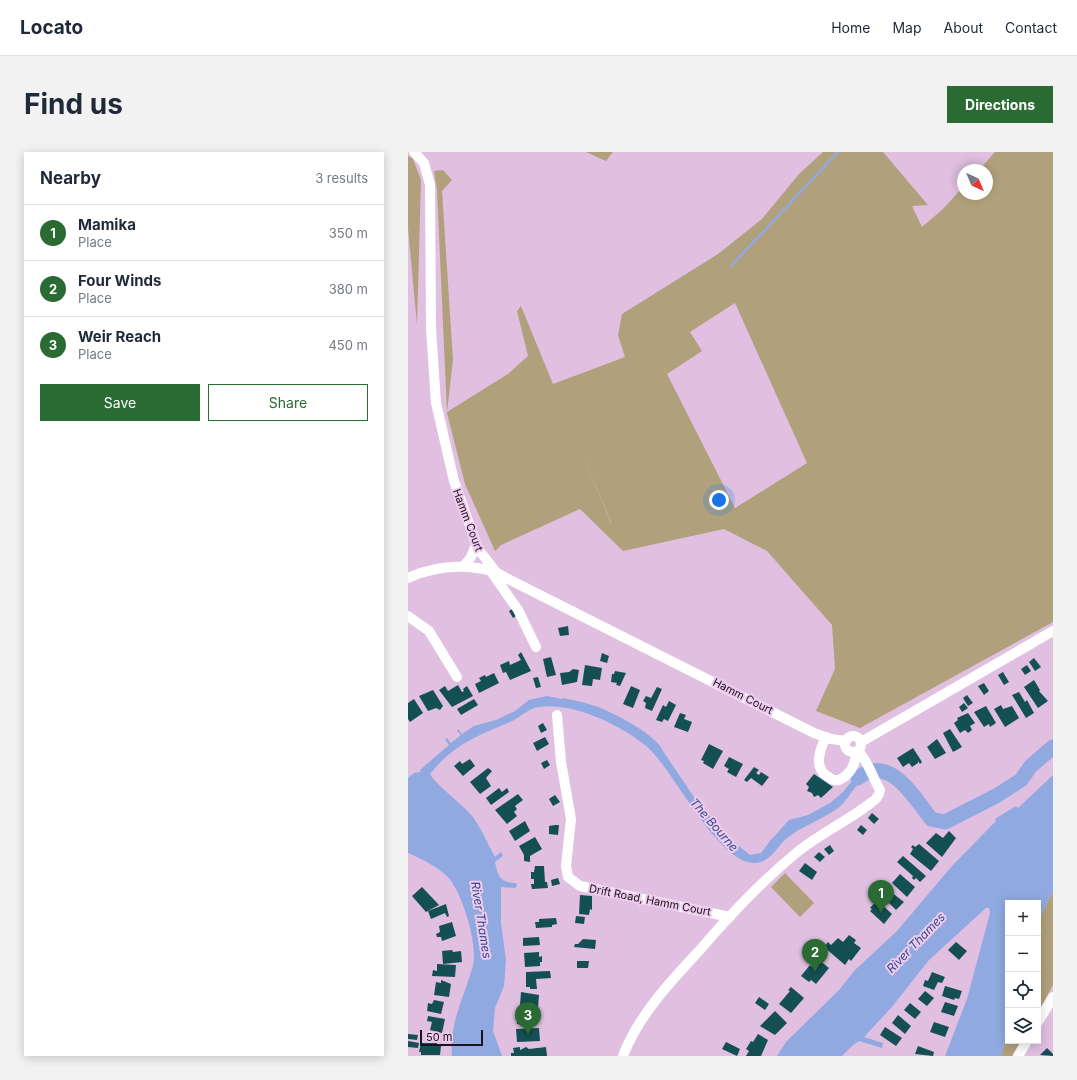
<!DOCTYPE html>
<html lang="en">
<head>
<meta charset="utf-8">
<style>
  :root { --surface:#fff; --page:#f2f2f3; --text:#1f2937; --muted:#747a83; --line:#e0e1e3; --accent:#2a6a33 }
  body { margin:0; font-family:Inter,sans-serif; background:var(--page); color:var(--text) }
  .controls { position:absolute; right:12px; bottom:12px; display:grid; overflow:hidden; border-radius:0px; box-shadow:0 2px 10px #0003 }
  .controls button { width:36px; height:36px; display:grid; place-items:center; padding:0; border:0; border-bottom:1px solid var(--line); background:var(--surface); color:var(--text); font:20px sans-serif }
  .compass { position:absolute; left:549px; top:12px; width:36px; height:36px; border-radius:50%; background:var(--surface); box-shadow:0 2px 10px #0003; rotate:136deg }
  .scale { position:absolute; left:12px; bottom:10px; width:63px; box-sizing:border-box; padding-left:4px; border:2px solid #1e121e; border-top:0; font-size:11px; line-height:14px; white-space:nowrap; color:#1e121e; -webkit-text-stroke:3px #eecced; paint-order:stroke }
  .you { position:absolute; left:311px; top:348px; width:14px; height:14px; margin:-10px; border:3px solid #fff; border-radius:50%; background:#1a73e8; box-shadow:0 0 0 6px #1a73e833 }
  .badge { display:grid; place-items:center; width:26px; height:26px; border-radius:50%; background:var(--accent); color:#fff; font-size:13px; font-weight:700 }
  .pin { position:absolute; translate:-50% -33px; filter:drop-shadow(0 1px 2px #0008) }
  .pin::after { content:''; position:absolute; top:21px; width:14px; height:12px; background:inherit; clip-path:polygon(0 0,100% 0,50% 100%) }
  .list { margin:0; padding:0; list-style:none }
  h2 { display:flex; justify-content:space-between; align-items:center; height:52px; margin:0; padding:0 16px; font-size:17px }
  h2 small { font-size:13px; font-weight:400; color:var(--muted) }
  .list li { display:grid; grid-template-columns:26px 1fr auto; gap:12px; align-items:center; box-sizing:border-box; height:56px; padding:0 16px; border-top:1px solid var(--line) }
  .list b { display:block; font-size:15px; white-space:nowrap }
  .list p { margin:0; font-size:13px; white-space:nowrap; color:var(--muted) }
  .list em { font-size:13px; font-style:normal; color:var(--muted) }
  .actions { display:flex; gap:8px; padding:12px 16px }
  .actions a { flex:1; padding:9px 0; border:1px solid var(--accent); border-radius:0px; text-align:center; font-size:14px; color:var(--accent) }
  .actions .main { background:var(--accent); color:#fff }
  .icon { flex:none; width:22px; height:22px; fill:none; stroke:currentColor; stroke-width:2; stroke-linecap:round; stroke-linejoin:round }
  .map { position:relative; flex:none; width:645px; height:904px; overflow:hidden; border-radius:0px }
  header { display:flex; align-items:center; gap:24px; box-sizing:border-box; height:56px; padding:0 20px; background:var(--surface); border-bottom:1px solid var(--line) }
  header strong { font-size:19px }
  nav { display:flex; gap:22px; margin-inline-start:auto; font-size:14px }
  .intro { display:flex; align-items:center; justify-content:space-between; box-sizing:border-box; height:96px; padding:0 24px }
  h1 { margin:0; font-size:28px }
  .button { padding:10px 18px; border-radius:0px; background:var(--accent); color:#fff; font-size:14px; font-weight:700 }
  main { display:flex; gap:24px; padding:0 24px }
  aside { flex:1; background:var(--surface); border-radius:0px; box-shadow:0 2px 10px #0003 }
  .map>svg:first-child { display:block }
  .green { fill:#b0a07c; fill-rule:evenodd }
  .water { fill:#91a9e1 }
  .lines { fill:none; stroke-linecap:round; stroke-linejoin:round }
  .stream { stroke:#91a9e1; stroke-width:2.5 }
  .river { stroke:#91a9e1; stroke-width:15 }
  .building { fill:#154f56 }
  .minor { stroke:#fff; stroke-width:10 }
  .labels { text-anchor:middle; stroke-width:4; stroke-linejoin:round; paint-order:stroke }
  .street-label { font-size:11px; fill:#1e121e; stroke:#eecced }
  .water-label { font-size:12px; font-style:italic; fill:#31498c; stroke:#eecced }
</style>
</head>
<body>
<header>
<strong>Locato</strong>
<nav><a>Home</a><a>Map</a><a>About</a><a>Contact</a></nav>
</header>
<div class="intro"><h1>Find us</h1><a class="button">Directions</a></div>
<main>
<aside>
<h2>Nearby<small>3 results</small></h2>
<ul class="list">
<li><span class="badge">1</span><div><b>Mamika</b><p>Place</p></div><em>350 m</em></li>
<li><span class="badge">2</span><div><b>Four Winds</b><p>Place</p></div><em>380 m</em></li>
<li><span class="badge">3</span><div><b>Weir Reach</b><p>Place</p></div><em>450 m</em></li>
</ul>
<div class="actions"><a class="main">Save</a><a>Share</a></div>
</aside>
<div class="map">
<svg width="645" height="904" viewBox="0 0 645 904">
  <rect width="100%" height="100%" fill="#e0bfe0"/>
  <g class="green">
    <path d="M178 0H205L198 9Z"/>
    <path d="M415 0H475L520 53 504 54 514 75 535 57 555 35V42H579V18H571L587 0H645V470L452 576 408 559 427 517 424 473 359 399 316 377 215 399 172 357 93 393 87 399 57 332 39 261 29 38 26 19 35 18 44 28 34 39 45 208 39 260 100 222 120 204 109 159 113 154 145 232 217 205 210 183 214 162 310 102 354 67 391 22ZM327 151 399 311 327 356 259 222 294 199 282 180ZM170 292 203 370V371Z"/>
    <path d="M0 4 5 7 13 28 9 173 0 76Z"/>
    <path d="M377 721 406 751 392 765 363 735Z"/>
    <path d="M645 739V833L630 860V769Z"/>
    <path d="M600 877V889H613L604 904H593Z"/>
  </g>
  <g class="water">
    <path d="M139 544 154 547 155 546C166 548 179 551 190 555 206 561 250 584 255 599L292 654 310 672 322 687 342 703 353 701 362 689 381 668 400 663 422 651 435 640 448 624 456 618 462 616 464 623C447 628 443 646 430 656 414 668 393 674 378 687 369 695 362 710 348 711 310 714 264 614 237 593 210 572 165 550 131 555 120 556 112 566 102 570 69 584 45 593 22 622 26 631 55 653 64 664 74 677 79 691 87 705L93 700 95 704 87 710C90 725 92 730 108 731L109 734 107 736 93 735V771L98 808 96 834 87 856 85 879 94 904H44C41 870 57 844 65 813 70 793 54 739 39 724 28 714 14 707 0 701V626L6 621 12 620 13 617 41 593 37 587 39 586 43 591 53 583 49 579 50 577 54 582 66 574 88 568 107 559 121 548Z"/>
    <path d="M645 623V739L630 769V751H600V877L593 904H537L559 847 582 761 581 756H578L521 808 483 856 456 885 475 891 474 896 451 889 445 893 434 904H369L378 890 431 838 447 818 489 779 544 714 586 671 588 669 587 667 608 654 610 656Z"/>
  </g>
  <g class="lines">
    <path class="stream" d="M323 114 430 0"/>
    <path class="river" d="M450 626C481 601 506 645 523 667L537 670 588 644 613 628 623 614 645 595"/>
  </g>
  <g class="building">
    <path d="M107 455 111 462 105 466 101 459Z"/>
    <path d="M160 474 161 483 152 484 150 476Z"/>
    <path d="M113 500 123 519 102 528 98 520 95 521 92 513 101 509 102 513 113 508 110 503Z"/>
    <path d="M194 501 201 504 199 511 192 509Z"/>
    <path d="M143 505 148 523 139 525 135 507Z"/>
    <path d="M626 506 633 515 627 519 621 510Z"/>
    <path d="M177 513 194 516 192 528 185 527 184 534 174 533Z"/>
    <path d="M619 513 623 519 617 523 613 517Z"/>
    <path d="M165 517 171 518 169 530 154 533 152 521 161 520Z"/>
    <path d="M207 519 218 521 212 534 208 533 209 531 203 530 204 522H206Z"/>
    <path d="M595 520 601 530 596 533 590 523Z"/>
    <path d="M86 521 91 531 71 541 67 532 73 529 71 526 77 523 78 525Z"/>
    <path d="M130 525 133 535 128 536 125 526Z"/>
    <path d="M626 528 632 538 631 539 640 549 630 556 616 535Z"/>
    <path d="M576 531 581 539 576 543 570 534Z"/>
    <path d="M50 533 54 540 56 539 55 537 59 534 65 544 44 555 31 538 37 534 40 539Z"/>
    <path d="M223 534 232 538 225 556 215 552Z"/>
    <path d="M249 535 254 537 244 559 237 556 238 551 235 549 238 544 243 546Z"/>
    <path d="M25 538 35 554 32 558 28 556 20 559 11 544Z"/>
    <path d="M611 540 617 550 619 548 626 561 618 566 604 543Z"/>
    <path d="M559 543 565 551 560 554 555 546Z"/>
    <path d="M6 547 15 561 2 570 0 567V551Z"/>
    <path d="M66 547 70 553 53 563 49 557Z"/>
    <path d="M261 549 268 553 260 569 256 567 254 570 248 568 255 553 258 555Z"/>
    <path d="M556 551 560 556 554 560 551 555Z"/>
    <path d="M593 553 595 557 604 554 611 566 597 575 586 557Z"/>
    <path d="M578 554 588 571 582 575 581 572 576 575 566 560Z"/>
    <path d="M272 561 278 563 276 567 284 570 280 580 266 575Z"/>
    <path d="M560 561 567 571 562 574 564 578 560 581 557 578 552 581 546 571 550 568 549 566Z"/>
    <path d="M135 571 139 578 133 581 130 574Z"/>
    <path d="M542 577 554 595 545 600 535 581Z"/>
    <path d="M137 585 141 592 129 599 125 591Z"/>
    <path d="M529 587 538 601 527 607 519 595Z"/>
    <path d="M301 592 315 599 305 617 295 611 296 609 293 608Z"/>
    <path d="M505 596 514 610 512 612 510 609V611L504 615 501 611 495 615 489 606Z"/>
    <path d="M321 605 335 612 328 625 319 620 321 617 316 614Z"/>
    <path d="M62 607 67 614 55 624 46 614 52 609 54 612Z"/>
    <path d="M139 608 142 613 136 617 133 611Z"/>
    <path d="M346 615 351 618 348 621 351 623 353 620 361 625 354 634 343 626 339 630 336 628Z"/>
    <path d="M80 616 84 619 78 626 83 634 72 642 62 630Z"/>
    <path d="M406 622 425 635 413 646 410 643 406 645 404 641 399 639 401 635 398 632Z"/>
    <path d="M91 636 94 640 99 636 101 640 83 653 78 646Z"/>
    <path d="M110 642 115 648 107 654 109 657 106 660 109 664 99 672 87 658Z"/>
    <path d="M147 643 152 650 145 654 141 647Z"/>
    <path d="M464 661 471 667 466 672 460 666Z"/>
    <path d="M117 669 122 679 107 689 101 679Z"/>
    <path d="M147 673H151L150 683 141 682V674Z"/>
    <path d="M453 673 459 678 455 683 449 678Z"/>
    <path d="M541 679 548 686 534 705 518 691 528 681 535 686Z"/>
    <path d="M127 685 134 697 122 704V710L116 709V703L111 694Z"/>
    <path d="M511 692 531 709 523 719 502 702 505 697 503 695 505 693 507 695Z"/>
    <path d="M422 693 426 699 421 703 416 697Z"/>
    <path d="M411 700 417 705 412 710 406 705Z"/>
    <path d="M495 704 518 724 512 730 508 726 506 728 504 726 505 724 489 710Z"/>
    <path d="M397 711 409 720 404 728 391 719Z"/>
    <path d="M127 714H136L137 730H139L140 736 124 737 123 732H126V727H123V720H126Z"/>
    <path d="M492 722 507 735 499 745 484 731Z"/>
    <path d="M150 726 152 732 144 734 143 728Z"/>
    <path d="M14 735 31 753 18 760 4 744Z"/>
    <path d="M479 737 496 750 488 758 473 743Z"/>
    <path d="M172 743 184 744V758L182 757 181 763 171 762Z"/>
    <path d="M469 748 484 762 476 772 462 759 464 757 462 756Z"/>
    <path d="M38 752 41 764 39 765 37 761 23 767 20 759Z"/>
    <path d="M168 764 177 765 176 772 167 771Z"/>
    <path d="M148 766 149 772 144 773V775L128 776 127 770H131V767Z"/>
    <path d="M44 770 48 784 34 789 33 785H29L28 782 32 780 31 774Z"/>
    <path d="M441 783 448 788 446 791 453 796 443 809 441 807 437 813 416 795 420 790 423 793 430 786 435 790Z"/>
    <path d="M131 785 132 793 115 794V786Z"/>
    <path d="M175 787 188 788 187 797 166 795 167 792H170Z"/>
    <path d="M548 790 559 799 551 808 540 798Z"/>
    <path d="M44 798 45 800 53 799 54 810 35 812 34 799Z"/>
    <path d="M131 800V805L134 804V810H132V814L117 815 116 801Z"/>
    <path d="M410 807 421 816 408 832 403 828 401 830 393 824 402 813 404 815Z"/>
    <path d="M169 809H181L180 816H169Z"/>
    <path d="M29 812 48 813 47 825 24 824 25 818 29 819Z"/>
    <path d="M142 819 143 826 128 827 129 837H122V835H118V820Z"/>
    <path d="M524 820 537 825 534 831 530 830 526 838 515 834 517 828 520 829Z"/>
    <path d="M33 828 43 832 41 845 26 843 28 830 33 831Z"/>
    <path d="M537 834 554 839 551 847 547 846 546 848 534 844Z"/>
    <path d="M383 835 396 846 383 861 371 852 382 839 380 838Z"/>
    <path d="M517 839 526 846 519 854 510 847Z"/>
    <path d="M113 840 131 843 130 855 112 853Z"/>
    <path d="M351 845 361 852 357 858 347 851Z"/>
    <path d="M26 848 36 850 33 862 19 859 20 851 24 852Z"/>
    <path d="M537 850 550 854 546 864 533 860Z"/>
    <path d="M502 851 513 860 507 867 496 858Z"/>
    <path d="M367 859 379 871 367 883 352 874Z"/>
    <path d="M126 861 127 872H109V862Z"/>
    <path d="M490 863 503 874 497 882 484 871Z"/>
    <path d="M20 864 37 867 34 881 22 878 24 870 19 869Z"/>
    <path d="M526 870 541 875 537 885 522 880Z"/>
    <path d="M477 875 494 886 488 894 472 883Z"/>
    <path d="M131 876 132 889 109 890 108 877Z"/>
    <path d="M0 882 10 883 9 888 0 887Z"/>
    <path d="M350 882 360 888 353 904H338L341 899 338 897 343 889 345 890Z"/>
    <path d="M0 889 11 891 10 896 0 895Z"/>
    <path d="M318 890 332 897 329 904 314 897Z"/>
    <path d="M13 891H29V894H33L32 903H13V900H11Z"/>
    <path d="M510 894 526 900 525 904 507 902Z"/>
    <path d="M112 895V898L118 895 121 897 138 895 139 904H103V901H106L105 896Z"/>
    <path d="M639 896 645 902V904L632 903Z"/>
  </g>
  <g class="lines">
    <g class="minor">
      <path d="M6 0 16 11 22 33 23 177 28 251 46 329 70 397 88 420 100 427 406 581 423 587 438 589"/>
      <path d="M56 414 63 405 68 393"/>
      <path d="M82 418 110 458 128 495"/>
      <path d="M0 426C28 413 59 412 88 420"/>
      <path d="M0 464 21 479 49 525"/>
      <path d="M149 563 153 610 163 667 158 714 160 725 172 734 322 765"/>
      <circle cx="445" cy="592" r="8"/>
      <path d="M418 585C412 597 405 615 419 624 423 627 426 629 431 628 442 623 448 612 448 600"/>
      <path d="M453 590 645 479"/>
      <path d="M630 870 645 845"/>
      <path d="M215 904C230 864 262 830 291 799 320 765 352 731 387 702 411 682 440 669 464 650 469 647 471 643 472 638 464 625 461 610 450 599"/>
      <path d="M610 904 619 889"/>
    </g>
  </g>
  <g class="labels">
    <g class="street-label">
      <text transform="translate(60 368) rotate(69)" y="4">Hamm Court</text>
      <text transform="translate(335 544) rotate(27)" y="4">Hamm Court</text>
      <text transform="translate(242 748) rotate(11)" y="4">Drift Road, Hamm Court</text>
    </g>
    <g class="water-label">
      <text transform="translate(306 673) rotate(49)" y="4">The Bourne</text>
      <text transform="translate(73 768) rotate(81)" y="4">River Thames</text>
      <text transform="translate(508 791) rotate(-46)" y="4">River Thames</text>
    </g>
  </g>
</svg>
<div class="controls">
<button>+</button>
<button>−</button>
<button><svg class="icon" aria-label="locate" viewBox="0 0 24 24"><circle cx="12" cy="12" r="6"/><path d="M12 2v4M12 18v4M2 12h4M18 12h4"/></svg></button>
<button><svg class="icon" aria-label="layers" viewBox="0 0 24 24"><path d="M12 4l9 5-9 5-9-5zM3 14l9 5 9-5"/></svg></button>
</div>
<svg class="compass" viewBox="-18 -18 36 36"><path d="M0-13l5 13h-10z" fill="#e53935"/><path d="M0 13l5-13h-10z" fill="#747a83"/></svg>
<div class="scale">50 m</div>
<div class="you"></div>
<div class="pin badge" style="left:473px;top:761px">1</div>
<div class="pin badge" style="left:407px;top:820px">2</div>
<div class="pin badge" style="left:120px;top:883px">3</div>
</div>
</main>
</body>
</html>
